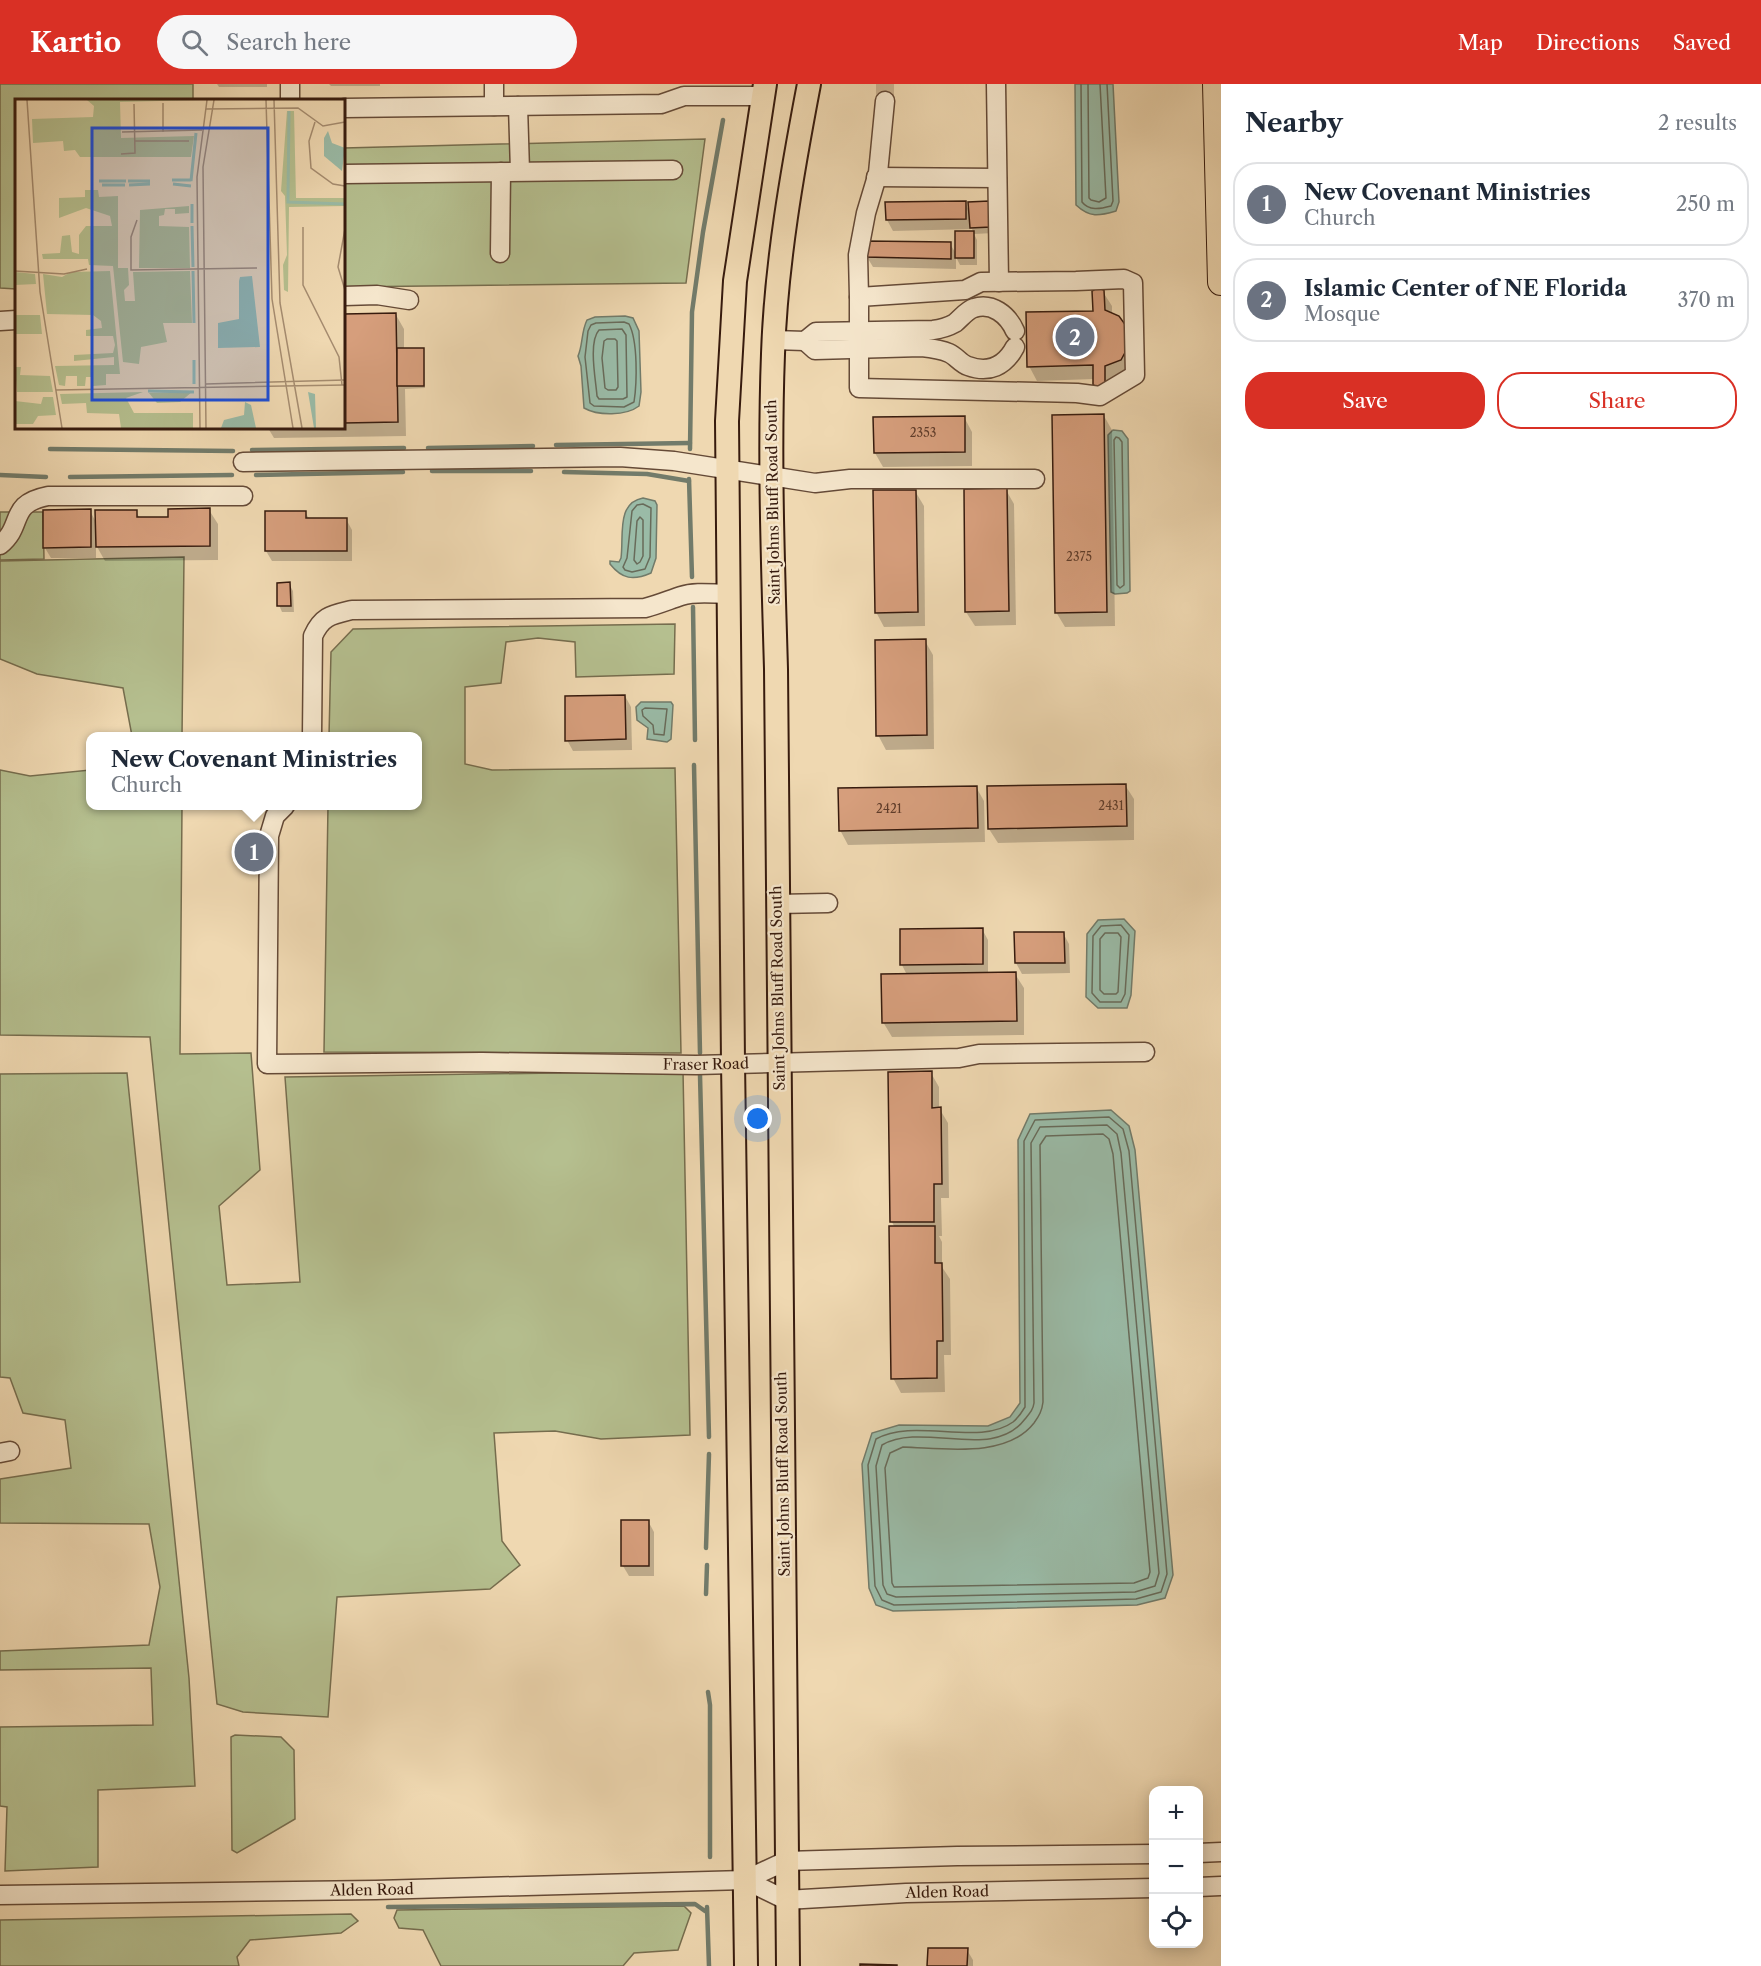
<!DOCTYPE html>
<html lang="en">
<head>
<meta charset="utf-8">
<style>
  :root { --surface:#fff; --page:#f6f6f7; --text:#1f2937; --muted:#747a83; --line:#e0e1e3; --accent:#d93025 }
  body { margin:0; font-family:"Libre Caslon Text",serif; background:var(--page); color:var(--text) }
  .controls { position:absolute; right:18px; bottom:18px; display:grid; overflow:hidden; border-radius:12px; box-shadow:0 3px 15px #0003 }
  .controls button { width:54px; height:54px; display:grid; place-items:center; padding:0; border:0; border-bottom:2px solid var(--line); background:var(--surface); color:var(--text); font:30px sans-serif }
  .you { position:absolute; left:758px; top:1035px; width:21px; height:21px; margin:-15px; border:4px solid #fff; border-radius:50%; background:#1a73e8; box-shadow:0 0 0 9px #1a73e833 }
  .badge { display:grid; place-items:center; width:39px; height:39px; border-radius:50%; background:var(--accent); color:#fff; font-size:20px; font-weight:700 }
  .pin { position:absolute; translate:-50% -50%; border:3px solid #fff; box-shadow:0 2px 6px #0006 }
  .popup { position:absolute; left:86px; top:648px; width:336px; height:78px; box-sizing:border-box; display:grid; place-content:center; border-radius:12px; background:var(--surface); filter:drop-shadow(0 2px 4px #0005); font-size:20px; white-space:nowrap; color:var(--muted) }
  .popup b { font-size:22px; color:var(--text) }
  .popup::after { content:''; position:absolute; left:50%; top:100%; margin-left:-12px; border:12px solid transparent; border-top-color:var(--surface) }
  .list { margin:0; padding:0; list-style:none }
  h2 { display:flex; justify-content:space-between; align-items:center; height:78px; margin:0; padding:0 24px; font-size:26px }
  h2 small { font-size:20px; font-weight:400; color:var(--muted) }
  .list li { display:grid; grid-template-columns:39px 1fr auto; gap:18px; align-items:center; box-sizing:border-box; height:84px; margin:0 12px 12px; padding:0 12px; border:2px solid var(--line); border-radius:24px }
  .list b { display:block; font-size:22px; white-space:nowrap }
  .list p { margin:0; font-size:20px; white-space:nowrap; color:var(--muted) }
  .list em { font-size:20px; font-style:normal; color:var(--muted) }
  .actions { display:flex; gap:12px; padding:18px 24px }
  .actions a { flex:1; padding:14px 0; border:2px solid var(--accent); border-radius:24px; text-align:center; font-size:21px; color:var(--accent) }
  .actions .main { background:var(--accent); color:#fff }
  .icon { flex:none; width:33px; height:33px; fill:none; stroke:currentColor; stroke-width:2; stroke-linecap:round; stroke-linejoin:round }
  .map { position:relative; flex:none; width:1221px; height:1882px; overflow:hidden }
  header { display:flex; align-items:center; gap:36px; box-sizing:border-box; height:84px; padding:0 30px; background:var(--accent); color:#fff }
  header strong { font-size:28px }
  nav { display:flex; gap:33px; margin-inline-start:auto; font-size:21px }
  .search { width:420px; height:54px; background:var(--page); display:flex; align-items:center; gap:15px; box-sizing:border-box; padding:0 21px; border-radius:33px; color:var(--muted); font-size:22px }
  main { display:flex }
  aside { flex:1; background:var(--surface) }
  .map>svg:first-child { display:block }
  .green { fill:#b5bf8f; stroke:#766d4e; stroke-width:1.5 }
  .water { fill:#9abba7; stroke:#727b6a; stroke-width:1.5 }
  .shadow { fill:#0003 }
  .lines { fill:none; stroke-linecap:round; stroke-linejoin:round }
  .shore { stroke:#686b5a; stroke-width:1.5 }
  .stream { stroke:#727b6a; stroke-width:4.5 }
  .building { fill:#d69e7c; stroke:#371b0e; stroke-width:1.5 }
  .minor-tunnel { stroke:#cab290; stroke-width:18; stroke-dasharray:18 9; stroke-linecap:butt }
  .minor-casing { stroke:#654a37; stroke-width:21 }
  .major-casing { stroke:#371b0e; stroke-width:26 }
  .highway-casing { stroke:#371b0e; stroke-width:28 }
  .minor { stroke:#f5e6cc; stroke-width:18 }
  .major { stroke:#efd8b1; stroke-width:22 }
  .highway { stroke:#efd8b1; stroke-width:26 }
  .labels { text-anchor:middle; stroke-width:4.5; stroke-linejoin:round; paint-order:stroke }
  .number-label { font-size:12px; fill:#5f3c2a }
  .street-label { font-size:15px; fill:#371b0e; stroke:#f5e6cc }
  .inset-river { fill:none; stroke:#9abba7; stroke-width:3 }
  .inset-road { fill:none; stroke:#a58c70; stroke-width:1.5 }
  .view { fill:#1d4ed8; fill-opacity:0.15; stroke:#1d4ed8; stroke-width:3 }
  .inset-edge { fill:none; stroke:#371b0e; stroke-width:3 }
</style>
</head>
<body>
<header>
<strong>Kartio</strong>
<div class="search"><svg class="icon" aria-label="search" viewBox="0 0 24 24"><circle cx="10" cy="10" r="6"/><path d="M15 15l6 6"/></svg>Search here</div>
<nav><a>Map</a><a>Directions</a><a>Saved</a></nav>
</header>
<main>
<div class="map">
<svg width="1221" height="1882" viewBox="0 0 1221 1882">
  <rect width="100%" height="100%" fill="#efd8b1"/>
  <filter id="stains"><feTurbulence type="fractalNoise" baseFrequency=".00333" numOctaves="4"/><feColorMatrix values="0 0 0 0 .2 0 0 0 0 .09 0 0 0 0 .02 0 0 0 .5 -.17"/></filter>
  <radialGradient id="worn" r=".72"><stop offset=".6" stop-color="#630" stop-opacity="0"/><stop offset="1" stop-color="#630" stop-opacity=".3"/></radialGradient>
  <g class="green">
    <path d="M0 0H193V16H16V205L0 204Z"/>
    <path d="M705 55 686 199 344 203V64Z"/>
    <path d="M0 428H43L44 475 0 476Z"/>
    <path d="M184 473 182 652H132L123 604 37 590 0 575V477Z"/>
    <path d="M675 540 674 590 576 593 575 558 538 554 506 558 501 599 465 603V680L492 686 675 684 681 969 324 968 328 722H418V652H329L331 568 353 545Z"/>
    <path d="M0 686 30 692 90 686 91 722H182L180 970 251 969 260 1086 219 1122 227 1201 300 1198 285 993 683 987 690 1351 601 1355 555 1347 494 1349 502 1457 520 1481 490 1505 337 1513 328 1633 243 1628 217 1620 150 953 0 951Z"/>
    <path d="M127 989 189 1594 195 1702 98 1706V1783L5 1787 7 1723 0 1722V1643L153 1641 151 1584 0 1586V1567L149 1561 160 1503 149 1440 0 1439V1395L71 1384 65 1336 23 1329 10 1294 0 1293V990Z"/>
    <path d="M235 1651 281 1653 294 1666 295 1735 237 1769 232 1766 231 1653Z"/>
    <path d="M684 1822 691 1829 678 1866 634 1869 623 1882H441L423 1846 399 1844 394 1834 397 1826Z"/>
    <path d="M351 1830 358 1837 341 1849 250 1856 237 1873 239 1882H0V1836Z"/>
  </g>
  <g class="water">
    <path d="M1075 0H1113L1119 118 1116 127C1099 132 1090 134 1076 121Z"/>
    <path d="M625 232 633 234 639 247 641 308 639 322C626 332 598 332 584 324L581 282 578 272C583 261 581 248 587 236L595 233Z"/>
    <path d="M1113 346 1122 347 1128 355 1130 507 1127 509 1115 510 1111 508 1108 351Z"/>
    <path d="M643 414 655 417 657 421 656 474 651 489C633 497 622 495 610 480V477L619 478 621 474C624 452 616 419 643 414Z"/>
    <path d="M641 618H671L673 621 671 655 667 658 647 655 648 644 637 636 636 623Z"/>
    <path d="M1124 835 1135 847 1131 911 1127 924H1098L1086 913 1087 850 1098 836Z"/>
    <path d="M1111 1026 1129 1042 1135 1066 1173 1491 1165 1514 1137 1521 893 1527 876 1521 869 1504 862 1380 872 1349 899 1341 988 1342 1010 1333 1020 1319 1018 1056 1030 1030Z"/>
  </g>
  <g class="shadow">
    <path d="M217 0H267V3H219Z"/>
    <path d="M329 0H380V2H331Z"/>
    <path d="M965 119 970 128 989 119 994 149 974 150 977 156V181H960L956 173V185L873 183 867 173 950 160 957 171V149H974L972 145 893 147 887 136V120Z"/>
    <path d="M1103 208 1112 222V231L1136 262 1129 290 1112 296V316L1109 318 1103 315 1094 300V295L1037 297 1029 282 1094 229Z"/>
    <path d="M396 231 404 245V266H423L424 268 425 304 405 305 406 352 274 354 268 344H344V232Z"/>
    <path d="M1104 332 1112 346 1115 542 1065 543 1056 528Z"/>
    <path d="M964 333 972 348V382L883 383 875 369Z"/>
    <path d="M1006 406 1014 420 1016 541 975 542 966 528Z"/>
    <path d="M915 407 924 422 925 542 884 543 876 528Z"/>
    <path d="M209 426 218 440V476L105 477 96 461V474H51L45 464 90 427 97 440 136 427 140 435H169Z"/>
    <path d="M305 428 310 436 346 435 352 446V477H272L266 467Z"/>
    <path d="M289 500 293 507 294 528H282L279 521Z"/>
    <path d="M925 557 933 571 934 665 886 666 878 651Z"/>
    <path d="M625 612 631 623 632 666 573 667 567 656Z"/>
    <path d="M1125 701 1134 715V756L998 759 989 745Z"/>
    <path d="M976 703 984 717 985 758 848 761 840 746Z"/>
    <path d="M982 845 988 856V890H1015L1024 904V951L892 953 883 938 907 891 902 881Z"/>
    <path d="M1063 849 1069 860 1070 889 1022 890 1016 879V850Z"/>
    <path d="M931 989 939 1003V1024L948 1039 949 1114H941L942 1152H939L942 1158V1183L950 1195 951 1271H944L945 1308 901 1309 893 1294 895 1144 892 1138Z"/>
    <path d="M648 1437 654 1448V1492H629L623 1482Z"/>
    <path d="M967 1866 973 1876V1882H929Z"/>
  </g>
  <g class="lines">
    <g class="shore">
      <path d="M1081 0 1082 118C1089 127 1100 125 1111 122L1113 117 1107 0"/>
      <path d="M1088 0 1089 114 1091 116 1099 118 1106 114 1100 0"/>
      <path d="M624 238 629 240C638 257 637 299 634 318L624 323 594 322 590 319 585 273 588 247 591 241 596 239Z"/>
      <path d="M622 245 626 251 627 313 623 315H599L597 312C596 297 588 258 599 246Z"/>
      <path d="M607 255H615L617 257 618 303 616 306H608L605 304 602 274 604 257Z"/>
      <path d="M1116 353 1119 354 1122 358 1124 501 1120 504 1117 501 1114 356Z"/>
      <path d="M643 420 651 424 650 473 645 485 632 488 625 486 623 483 627 474 632 427 637 421Z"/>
      <path d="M640 433 643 436V472L640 478 637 480 634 476 637 437Z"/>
      <path d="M645 624 667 625 664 651 654 650 653 641 643 632 642 626Z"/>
      <path d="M1121 841 1129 851 1125 910 1121 918H1100L1092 909 1093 852 1101 842Z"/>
      <path d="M1105 849H1118L1121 853 1118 908 1116 910H1104L1100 906V855Z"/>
      <path d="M1109 1033 1123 1045 1129 1067 1167 1490 1161 1508 1136 1515 894 1521 882 1516 875 1502 868 1381 876 1355C914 1333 979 1363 1013 1338 1018 1334 1022 1328 1025 1323L1024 1057 1035 1036Z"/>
      <path d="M1107 1041 1117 1050 1121 1069 1159 1489 1155 1502 1135 1508 896 1513 887 1510 883 1501 876 1382 882 1361C923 1337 993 1378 1025 1335 1030 1329 1033 1326 1034 1319L1031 1059 1040 1043Z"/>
      <path d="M1103 1050 1109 1055 1113 1070 1150 1488 1148 1494 1134 1499 894 1503 892 1499 885 1384 890 1369 903 1363C943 1364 1006 1375 1034 1339 1039 1332 1042 1327 1043 1318L1040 1061 1046 1052Z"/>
    </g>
    <g class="stream">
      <path d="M556 361 690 359"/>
      <path d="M428 364 533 362"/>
      <path d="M50 365 233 367"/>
      <path d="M690 365 692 228 703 148 723 36"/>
      <path d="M252 366 404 364"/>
      <path d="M432 387H531"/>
      <path d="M564 388 647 390 689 397"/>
      <path d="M0 391 46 393"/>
      <path d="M256 391 403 388"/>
      <path d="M70 393 232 391"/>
      <path d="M689 395 692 493"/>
      <path d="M693 523 695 656"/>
      <path d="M694 681 700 969"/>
      <path d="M700 991 709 1353"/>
      <path d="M706 1464 709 1370"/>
      <path d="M706 1510 707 1481"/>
      <path d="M708 1608 710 1621V1773"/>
      <path d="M388 1823 695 1820 705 1827"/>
      <path d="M707 1823 709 1882"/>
    </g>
  </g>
  <g class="building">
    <path d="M966 117V135L886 136 885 118Z"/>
    <path d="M989 117 991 143 970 144 968 118Z"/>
    <rect x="955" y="147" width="19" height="27"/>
    <path d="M865 157 951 158V175L865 173Z"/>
    <path d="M1097 204 1104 206 1105 226 1119 232 1129 246 1128 263 1121 276 1105 282V301L1100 304 1093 301V281L1027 283 1026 228 1093 227 1092 207Z"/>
    <path d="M396 229 398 338 344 339V230Z"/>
    <rect x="397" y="264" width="27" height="38"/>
    <path d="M1104 330 1107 528 1055 529 1052 331Z"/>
    <path d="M965 332V368L874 369 873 333Z"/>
    <path d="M1007 404 1009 527 965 528 964 405Z"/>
    <path d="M873 406H916L918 528 875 529Z"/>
    <path d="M210 424V462L96 463 95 426H137V433H168V425Z"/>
    <path d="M91 425V463L43 464V426Z"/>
    <path d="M265 427H306V434H347V467H265Z"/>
    <path d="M290 498 291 522H277V499Z"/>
    <path d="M926 555 927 651 876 652 875 556Z"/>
    <path d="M625 611 626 655 565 657V612Z"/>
    <path d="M1126 700 1127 742 988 745 987 702Z"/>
    <path d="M977 702 978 744 839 747 838 704Z"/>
    <path d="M983 844V880L900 881V845Z"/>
    <path d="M1014 848H1064L1065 879H1015Z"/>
    <path d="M1016 888 1017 937 882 939 881 890Z"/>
    <path d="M932 987V1024L941 1023 942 1100H934V1138H890L888 988Z"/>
    <path d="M889 1142H935V1179H942L943 1257H937V1294L891 1295Z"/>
    <rect x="621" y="1436" width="28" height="46"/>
    <path d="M928 1864H968L967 1882H927Z"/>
    <path d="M860 1880 897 1881V1882H860Z"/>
  </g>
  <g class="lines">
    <path class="minor-tunnel" d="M885 0V17"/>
    <defs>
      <g id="minor">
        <path d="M290 0V16"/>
        <path d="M494 0V22"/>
        <path d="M996 0 999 198"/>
        <path d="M518 22 520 87"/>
        <path d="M344 24 661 20 684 12H764"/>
        <path d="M344 90 673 86"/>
        <path d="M876 93 997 94"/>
        <path d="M500 169 501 88"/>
        <path d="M1124 195 1133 199 1135 291 1100 312 1077 309 859 304V213L965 206 981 198 1076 197Z"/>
        <path d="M344 212 377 211 409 216"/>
        <path d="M859 213 858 171 866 129 878 89 885 17"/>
        <path d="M0 237 16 236"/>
        <path d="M774 256 805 257 816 248 933 246C941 245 948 243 955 239 961 234 967 226 974 224 992 218 1008 231 1015 247"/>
        <path d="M805 257 815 266 921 263C930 264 940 265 949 269 956 272 961 280 968 282 989 290 1005 282 1015 263"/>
        <path d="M243 378 620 373 674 377 815 399 850 395H1035"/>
        <path d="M0 461C25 441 7 420 48 412H243"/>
        <path d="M312 652 313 552C322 532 331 531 352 526L645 524C657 521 669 516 681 512 696 507 713 510 728 510"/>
        <path id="s1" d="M285 722 275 732 269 752 267 980 482 978 696 981 959 974 979 970 1145 968"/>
        <path d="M777 820 828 819"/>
        <path d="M0 1369 10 1367"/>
        <path d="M1198 1769 1221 1768"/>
        <path id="s2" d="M745 1796 786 1816 906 1809 1154 1804"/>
        <path d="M1198 1803 1221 1802"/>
        <path id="s3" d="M0 1811 376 1806 745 1796 786 1777 957 1772 1154 1770"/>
      </g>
      <g id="major">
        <path d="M746 1882 733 978 727 337 735 197 765 0"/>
        <path d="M788 1882 776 585C773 480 769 375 773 270 776 180 792 89 809 0"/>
      </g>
      <path id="highway" d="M1216 0 1221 198"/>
    </defs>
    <use href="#minor" class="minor-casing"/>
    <use href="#major" class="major-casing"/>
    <use href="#highway" class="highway-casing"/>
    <use href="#minor" class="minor"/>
    <use href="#major" class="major"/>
    <use href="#highway" class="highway"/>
  </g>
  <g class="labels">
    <g class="number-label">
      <text x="923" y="353">2353</text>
      <text x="1079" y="477">2375</text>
      <text x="1111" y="726">2431</text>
      <text x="889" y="729">2421</text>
    </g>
    <g class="street-label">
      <text transform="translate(773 418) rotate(-91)" y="5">Saint Johns Bluff Road South</text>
      <text transform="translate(778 904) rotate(-91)" y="5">Saint Johns Bluff Road South</text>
      <text dy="5" stroke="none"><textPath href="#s1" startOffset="702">Fraser Road</textPath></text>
      <text transform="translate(783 1390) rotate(-91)" y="5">Saint Johns Bluff Road South</text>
      <text dy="5" stroke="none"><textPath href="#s3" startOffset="372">Alden Road</textPath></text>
      <text dy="5" stroke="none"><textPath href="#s2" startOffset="207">Alden Road</textPath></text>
    </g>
  </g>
  <g transform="translate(15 15)">
    <rect width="330" height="330" fill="#efd8b1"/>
    <path d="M72 1H185L105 3 106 39 179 37 176 58H65L60 51 49 52 48 42 18 44 17 20 78 18 79 7ZM272 12H279L281 99H330V107L274 108 273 193 269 191 268 166 272 156 270 97 266 92ZM70 91H83L84 98 103 97V169H113L114 186 109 191 110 202H120L118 173 175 172 177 224H148L152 243 126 248 124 265 108 263 98 167 74 166 73 160H28L27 155 45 154 47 137 55 136 57 153 64 155V136L71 127H97L95 117 71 109 44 119V99L70 98ZM174 107V114L160 115V110H150L149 116 144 117V127L174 128 175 169H124L125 111ZM95 172 105 275H91V286L78 287V278H71L70 287H62V277H51L50 287 44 286 40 267 99 266V258L59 262V256L98 254 100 246 98 237H71V231L87 229 86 222 78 216 32 215 28 175 47 178 56 173ZM0 173 20 175 21 185 0 186ZM0 216H25L27 235H0ZM0 268H6L5 276 35 277 38 293H2ZM128 293 111 299 119 314H178V329H106L104 315 72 314 71 304 47 305 45 295ZM177 293 165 303 142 304 134 294ZM28 298H38L41 316 23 317 18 325H0V302L26 305Z" fill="#b5bf8f"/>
    <path d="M313 32 317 44 330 49 327 72 309 57V39ZM237 177 245 248 203 249V224L224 220V182L225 178ZM293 293 300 295 301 329H299ZM230 303 236 306 241 329H206L209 321 229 316Z" fill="#9abba7"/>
    <path class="inset-river" d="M274 12 273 103 330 105M157 81H176M84 82H111M113 82H135M176 82 181 34M158 85 176 87M87 86H110M114 86 135 85M177 105V124M177 127 178 168M178 172 179 224M179 261V285M133 292 179 293"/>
    <path class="inset-road" d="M12 1 25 193 47 329M251 1 257 200 278 329M259 1 265 204 287 329M148 4V33M191 10 283 9 308 27 330 23M300 23 294 42 296 69 318 85 330 87M107 33 187 31M120 42H174M106 55 120 54 119 5M122 121 116 138V171L242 169M288 128V186L324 258 327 286M330 130 323 168 330 191M0 172 49 175 72 170M191 285 330 281M41 291 330 286M185 329 182 78 192 1M191 329 188 68 199 1"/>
    <path class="view" d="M77 29H253V301H77Z"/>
    <rect width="330" height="330" class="inset-edge"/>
  </g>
  <rect width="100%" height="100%" filter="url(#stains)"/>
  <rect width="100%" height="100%" fill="url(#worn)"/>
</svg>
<div class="controls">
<button>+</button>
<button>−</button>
<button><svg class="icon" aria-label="locate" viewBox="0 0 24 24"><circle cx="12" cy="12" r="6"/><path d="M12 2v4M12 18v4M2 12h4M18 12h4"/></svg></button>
</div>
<div class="you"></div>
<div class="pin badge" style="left:254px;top:768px;background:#6b7280">1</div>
<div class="popup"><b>New Covenant Ministries</b>Church</div>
<div class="pin badge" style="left:1075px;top:253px;background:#6b7280">2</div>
</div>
<aside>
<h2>Nearby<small>2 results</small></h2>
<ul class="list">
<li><span class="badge" style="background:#6b7280">1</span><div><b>New Covenant Ministries</b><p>Church</p></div><em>250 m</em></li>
<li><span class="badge" style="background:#6b7280">2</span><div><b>Islamic Center of NE Florida</b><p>Mosque</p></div><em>370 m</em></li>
</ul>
<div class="actions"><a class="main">Save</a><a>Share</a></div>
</aside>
</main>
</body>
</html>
